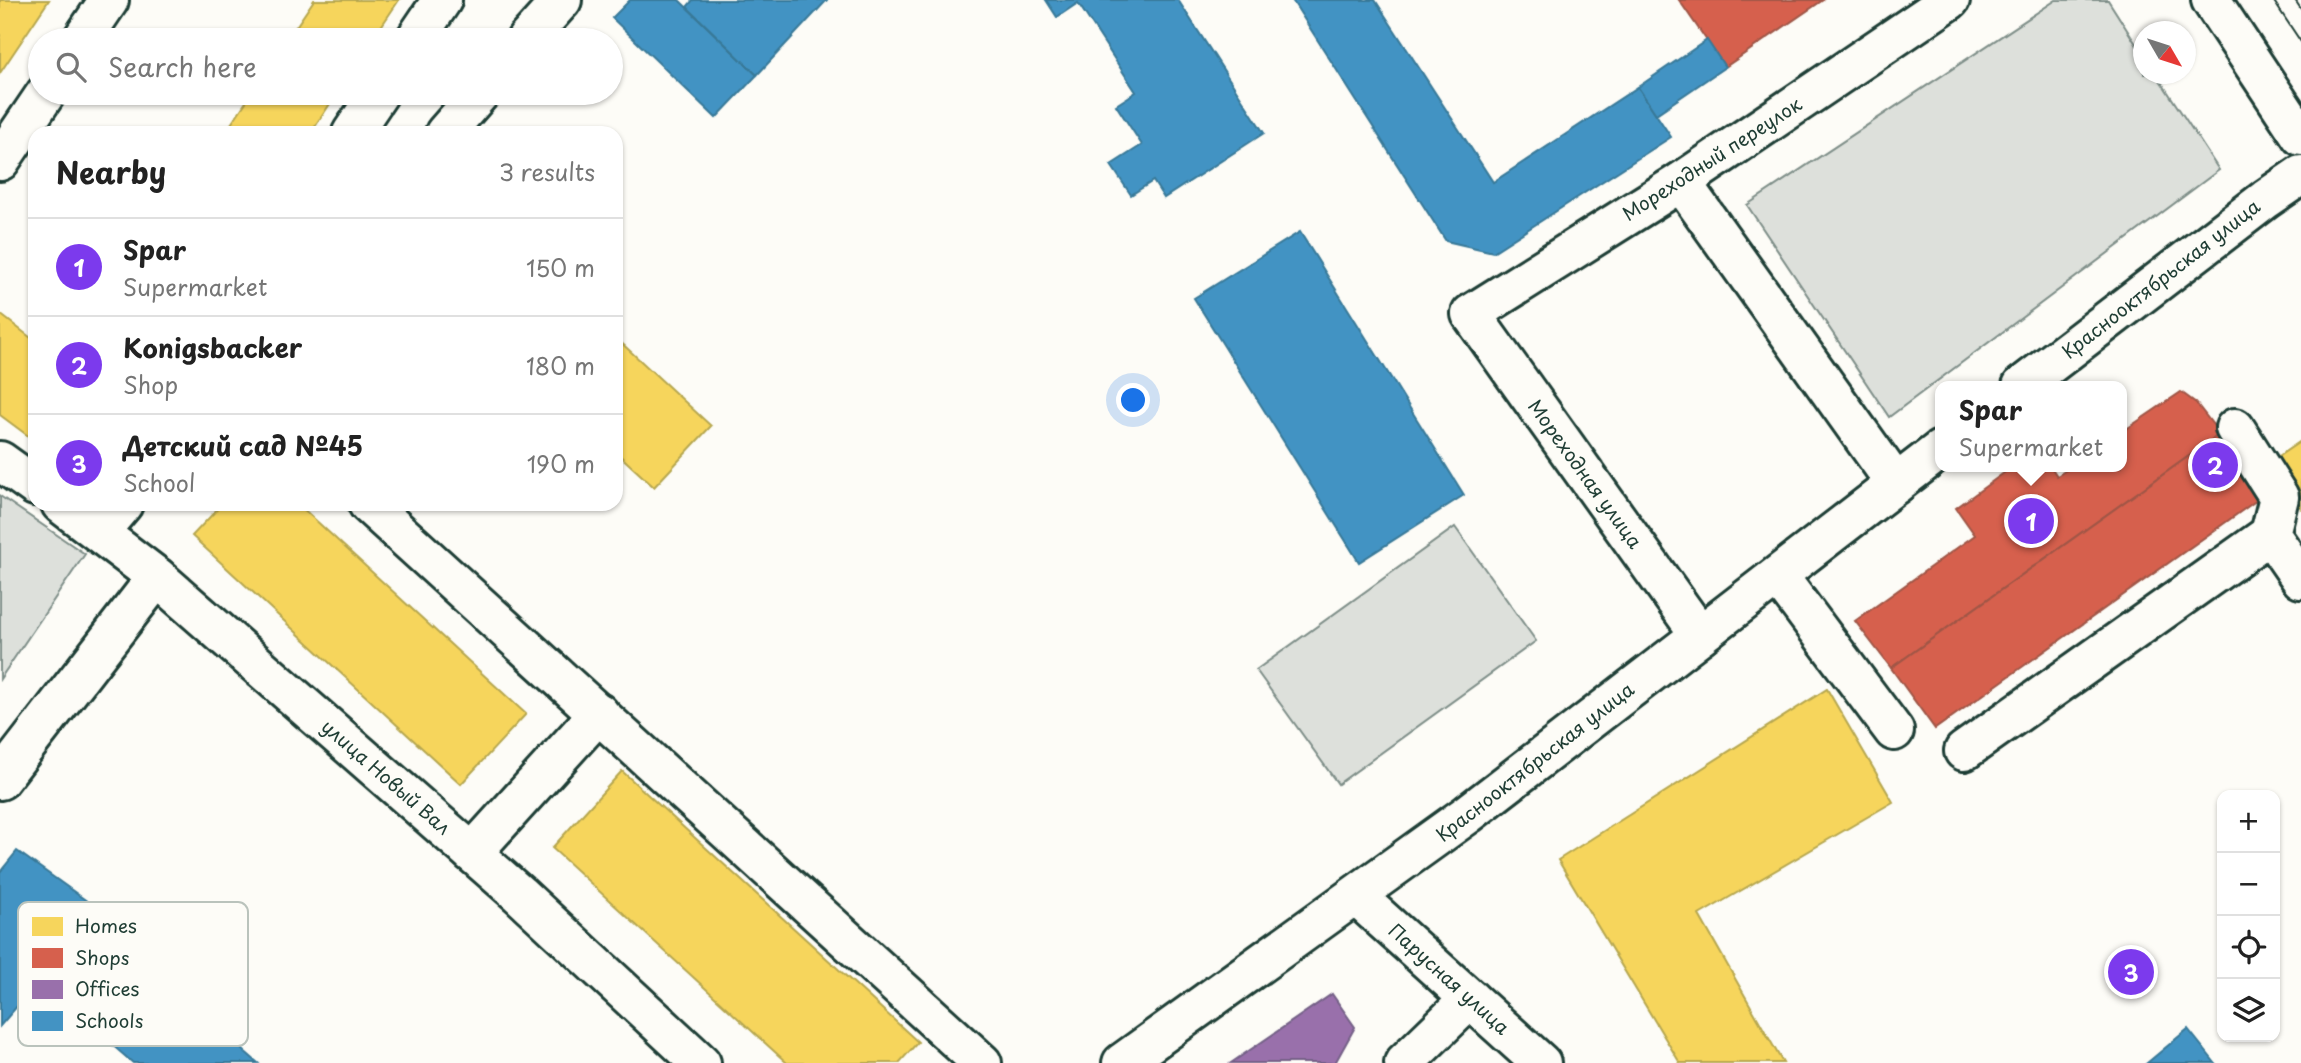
<!DOCTYPE html>
<html lang="en">
<head>
<meta charset="utf-8">
<style>
  :root { --surface:#fff; --page:#f6f6f6; --text:#222; --muted:#767676; --line:#e0e0e0; --accent:#7c3aed }
  body { margin:0; font-family:"Playpen Sans",sans-serif; background:var(--page); color:var(--text) }
  .controls { position:absolute; right:21px; bottom:21px; display:grid; overflow:hidden; border-radius:14px; box-shadow:0 2px 5px #0004 }
  .controls button { width:63px; height:63px; display:grid; place-items:center; padding:0; border:0; border-bottom:2px solid var(--line); background:var(--surface); color:var(--text); font:35px sans-serif }
  .compass { position:absolute; left:2133px; top:21px; width:63px; height:63px; border-radius:50%; background:var(--surface); box-shadow:0 2px 5px #0004; rotate:129deg }
  .you { position:absolute; left:1134px; top:401px; width:24px; height:24px; margin:-18px; border:5px solid #fff; border-radius:50%; background:#1a73e8; box-shadow:0 0 0 10px #1a73e833 }
  .badge { display:grid; place-items:center; width:46px; height:46px; border-radius:50%; background:var(--accent); color:#fff; font-size:23px; font-weight:700 }
  .pin { position:absolute; translate:-50% -50%; border:4px solid #fff; box-shadow:0 2px 7px #0006 }
  .popup { position:absolute; left:1935px; top:381px; width:192px; height:91px; box-sizing:border-box; display:grid; place-content:center; border-radius:14px; background:var(--surface); filter:drop-shadow(0 2px 5px #0005); font-size:23px; white-space:nowrap; color:var(--muted) }
  .popup b { font-size:26px; color:var(--text) }
  .popup::after { content:''; position:absolute; left:50%; top:100%; margin-left:-14px; border:14px solid transparent; border-top-color:var(--surface) }
  .list { margin:0; padding:0; list-style:none }
  h2 { display:flex; justify-content:space-between; align-items:center; height:91px; margin:0; padding:0 28px; font-size:30px }
  h2 small { font-size:23px; font-weight:400; color:var(--muted) }
  .list li { display:grid; grid-template-columns:46px 1fr auto; gap:21px; align-items:center; box-sizing:border-box; height:98px; padding:0 28px; border-top:2px solid var(--line) }
  .list b { display:block; font-size:26px; white-space:nowrap }
  .list p { margin:0; font-size:23px; white-space:nowrap; color:var(--muted) }
  .list em { font-size:23px; font-style:normal; color:var(--muted) }
  .icon { flex:none; width:38px; height:38px; fill:none; stroke:currentColor; stroke-width:2; stroke-linecap:round; stroke-linejoin:round }
  .map { position:relative; flex:none; width:2301px; height:1063px; overflow:hidden }
  .search { position:absolute; background:var(--surface); box-shadow:0 2px 5px #0004; left:28px; top:28px; width:595px; height:77px; display:flex; align-items:center; gap:18px; box-sizing:border-box; padding:0 24px; border-radius:38px; color:var(--muted); font-size:26px }
  .panel { position:absolute; background:var(--surface); box-shadow:0 2px 5px #0004; left:28px; top:126px; width:595px; height:385px; border-radius:21px }
  .map>svg:first-child { display:block }
  .green { fill:#dde0db; stroke:#7e8e88; stroke-width:2 }
  .homes { fill:#f6d55c; stroke:#b6a750; stroke-width:2 }
  .shops { fill:#d6604d; stroke:#9f5646; stroke-width:2 }
  .offices { fill:#9970ab; stroke:#746187; stroke-width:2 }
  .schools { fill:#4393c3; stroke:#387998; stroke-width:2 }
  .lines { fill:none; stroke-linecap:round; stroke-linejoin:round }
  .minor-casing { stroke:#1f3d34; stroke-width:44 }
  .major-casing { stroke:#1f3d34; stroke-width:44 }
  .minor { stroke:#fdfcf7; stroke-width:38 }
  .major { stroke:#fdfcf7; stroke-width:38 }
  .tram { stroke:#1f3d34; stroke-width:2 }
  .labels { text-anchor:middle; stroke-width:7; stroke-linejoin:round; paint-order:stroke }
  .street-label { font-size:19px; fill:#1f3d34; stroke:#fdfcf7 }
  .key { fill:#fdfcf7; stroke:#bac3bc; stroke-width:2 }
  .key-label { font-size:19px; fill:#1f3d34 }
</style>
</head>
<body>
<div class="map">
<svg width="2301" height="1063" viewBox="0 0 2301 1063">
  <rect width="100%" height="100%" fill="#fdfcf7"/>
  <filter id="ink" filterUnits="userSpaceOnUse"><feTurbulence type="fractalNoise" baseFrequency=".0143" numOctaves="2"/><feDisplacementMap in="SourceGraphic" scale="14" xChannelSelector="R" yChannelSelector="G"/><feConvolveMatrix kernelMatrix="1 2 1 2 8 2 1 2 1" color-interpolation-filters="sRGB"/></filter>
  <g filter="url(#ink)">
    <g class="green">
      <path d="M2056 0H2108L2143 55 2144 74H2156L2219 170 1889 417 1747 205Z"/>
      <path d="M0 496 85 554 0 679Z"/>
      <path d="M1455 527 1536 641 1338 784 1256 670Z"/>
    </g>
    <g class="homes">
      <path d="M0 0H49L0 73Z"/>
      <path d="M314 0H399L372 40H287Z"/>
      <path d="M252 93H337L311 133H225Z"/>
      <path d="M0 314 35 341V441L0 415Z"/>
      <path d="M616 338 711 426 654 487 616 452Z"/>
      <path d="M2301 441V508L2270 462Z"/>
      <path d="M222 504H298L526 714 461 784 192 536Z"/>
      <path d="M1827 689 1893 802 1699 915 1783 1063H1680L1558 860Z"/>
      <path d="M622 771 918 1042 899 1063H787L552 848Z"/>
    </g>
    <g class="shops">
      <path d="M1679 0H1823L1725 67Z"/>
      <path d="M2181 392 2196 403 2220 434 1891 668 1855 621 1975 535 1956 508 2012 467H2051L2057 476 2071 467H2122V432Z"/>
      <path d="M2220 434 2264 495 1935 729 1891 668Z"/>
    </g>
    <path class="offices" d="M1332 994 1355 1027 1335 1063H1231Z"/>
    <g class="schools">
      <path d="M630 0H679L757 75 716 118 612 18Z"/>
      <path d="M693 0H827L757 75 687 7Z"/>
      <path d="M1046 0H1178L1264 133 1164 198 1153 181 1131 195 1111 165 1142 145 1116 105 1136 92 1078 3 1057 17Z"/>
      <path d="M1292 0H1375L1493 182 1638 87 1671 137 1493 252 1446 241Z"/>
      <path d="M1707 40 1725 67 1656 114 1638 87Z"/>
      <path d="M1300 232 1464 495 1359 562 1194 298Z"/>
      <path d="M17 851 109 917 83 947 99 960 68 996 44 975 0 1026V872Z"/>
      <path d="M186 943 239 990 212 1023 258 1063H133L104 1038Z"/>
      <path d="M2188 1029 2215 1063H2147Z"/>
    </g>
    <g class="lines">
      <defs>
        <g id="minor">
          <path d="M82 40 109 0"/>
          <path d="M415 40 442 0"/>
          <path d="M526 40 562 0"/>
          <path d="M352 133 379 93"/>
          <path d="M445 133 480 93"/>
          <path d="M0 161 46 93"/>
          <path d="M1681 182 1896 484"/>
          <path d="M2022 386 2266 199 2301 175"/>
          <path d="M2235 428 2279 497 2270 534"/>
          <path d="M0 461 35 486"/>
          <path d="M61 504 157 577 519 894 701 1063"/>
          <path d="M368 504 982 1063"/>
          <path d="M100 531 123 504"/>
          <path d="M1778 576 1894 731"/>
          <path d="M1700 635 1471 314 1681 182 1950 0"/>
          <path d="M1964 751 2270 534 2301 579"/>
          <path d="M0 780 157 577"/>
          <path d="M472 853 599 713"/>
          <path d="M1356 896 1541 1063"/>
          <path d="M1122 1063 1468 814 1940 450"/>
          <path d="M1404 1063 1470 999"/>
        </g>
        <path id="major" d="M2211 0 2301 136"/>
      </defs>
      <use href="#minor" class="minor-casing"/>
      <use href="#major" class="major-casing"/>
      <use href="#minor" class="minor"/>
      <use href="#major" class="major"/>
      <g class="tram">
        <path d="M2273 0 2301 42"/>
        <path d="M2295 0 2301 9"/>
      </g>
    </g>
  </g>
  <g class="labels">
    <g class="street-label">
      <text transform="translate(1712 159) rotate(-33)" y="7">Мореходный переулок</text>
      <text transform="translate(2161 279) rotate(-38)" y="7">Краснооктябрьская улица</text>
      <text transform="translate(1585 474) rotate(54)" y="7">Мореходная улица</text>
      <text transform="translate(1535 762) rotate(-38)" y="7">Краснооктябрьская улица</text>
      <text transform="translate(386 777) rotate(41)" y="7">улица Новый Вал</text>
      <text transform="translate(1449 979) rotate(42)" y="7">Парусная улица</text>
    </g>
  </g>
  <rect x="18" y="902" width="230" height="144" rx="10" class="key"/>
  <rect x="32" y="917" width="31" height="19" fill="#f6d55c"/>
  <rect x="32" y="948" width="31" height="20" fill="#d6604d"/>
  <rect x="32" y="980" width="31" height="19" fill="#9970ab"/>
  <rect x="32" y="1011" width="31" height="20" fill="#4393c3"/>
  <g class="key-label">
    <text x="75" y="933">Homes</text>
    <text x="75" y="965">Shops</text>
    <text x="75" y="996">Offices</text>
    <text x="75" y="1028">Schools</text>
  </g>
</svg>
<div class="controls">
<button>+</button>
<button>−</button>
<button><svg class="icon" aria-label="locate" viewBox="0 0 24 24"><circle cx="12" cy="12" r="6"/><path d="M12 2v4M12 18v4M2 12h4M18 12h4"/></svg></button>
<button><svg class="icon" aria-label="layers" viewBox="0 0 24 24"><path d="M12 4l9 5-9 5-9-5zM3 14l9 5 9-5"/></svg></button>
</div>
<svg class="compass" viewBox="-18 -18 36 36"><path d="M0-13l5 13h-10z" fill="#e53935"/><path d="M0 13l5-13h-10z" fill="#767676"/></svg>
<div class="you"></div>
<div class="pin badge" style="left:2031px;top:521px">1</div>
<div class="popup"><b>Spar</b>Supermarket</div>
<div class="pin badge" style="left:2215px;top:465px">2</div>
<div class="pin badge" style="left:2131px;top:972px">3</div>
<div class="search"><svg class="icon" aria-label="search" viewBox="0 0 24 24"><circle cx="10" cy="10" r="6"/><path d="M15 15l6 6"/></svg>Search here</div>
<section class="panel">
<h2>Nearby<small>3 results</small></h2>
<ul class="list">
<li><span class="badge">1</span><div><b>Spar</b><p>Supermarket</p></div><em>150 m</em></li>
<li><span class="badge">2</span><div><b>Konigsbacker</b><p>Shop</p></div><em>180 m</em></li>
<li><span class="badge">3</span><div><b>Детский сад №45</b><p>School</p></div><em>190 m</em></li>
</ul>
</section>
</div>
</body>
</html>
